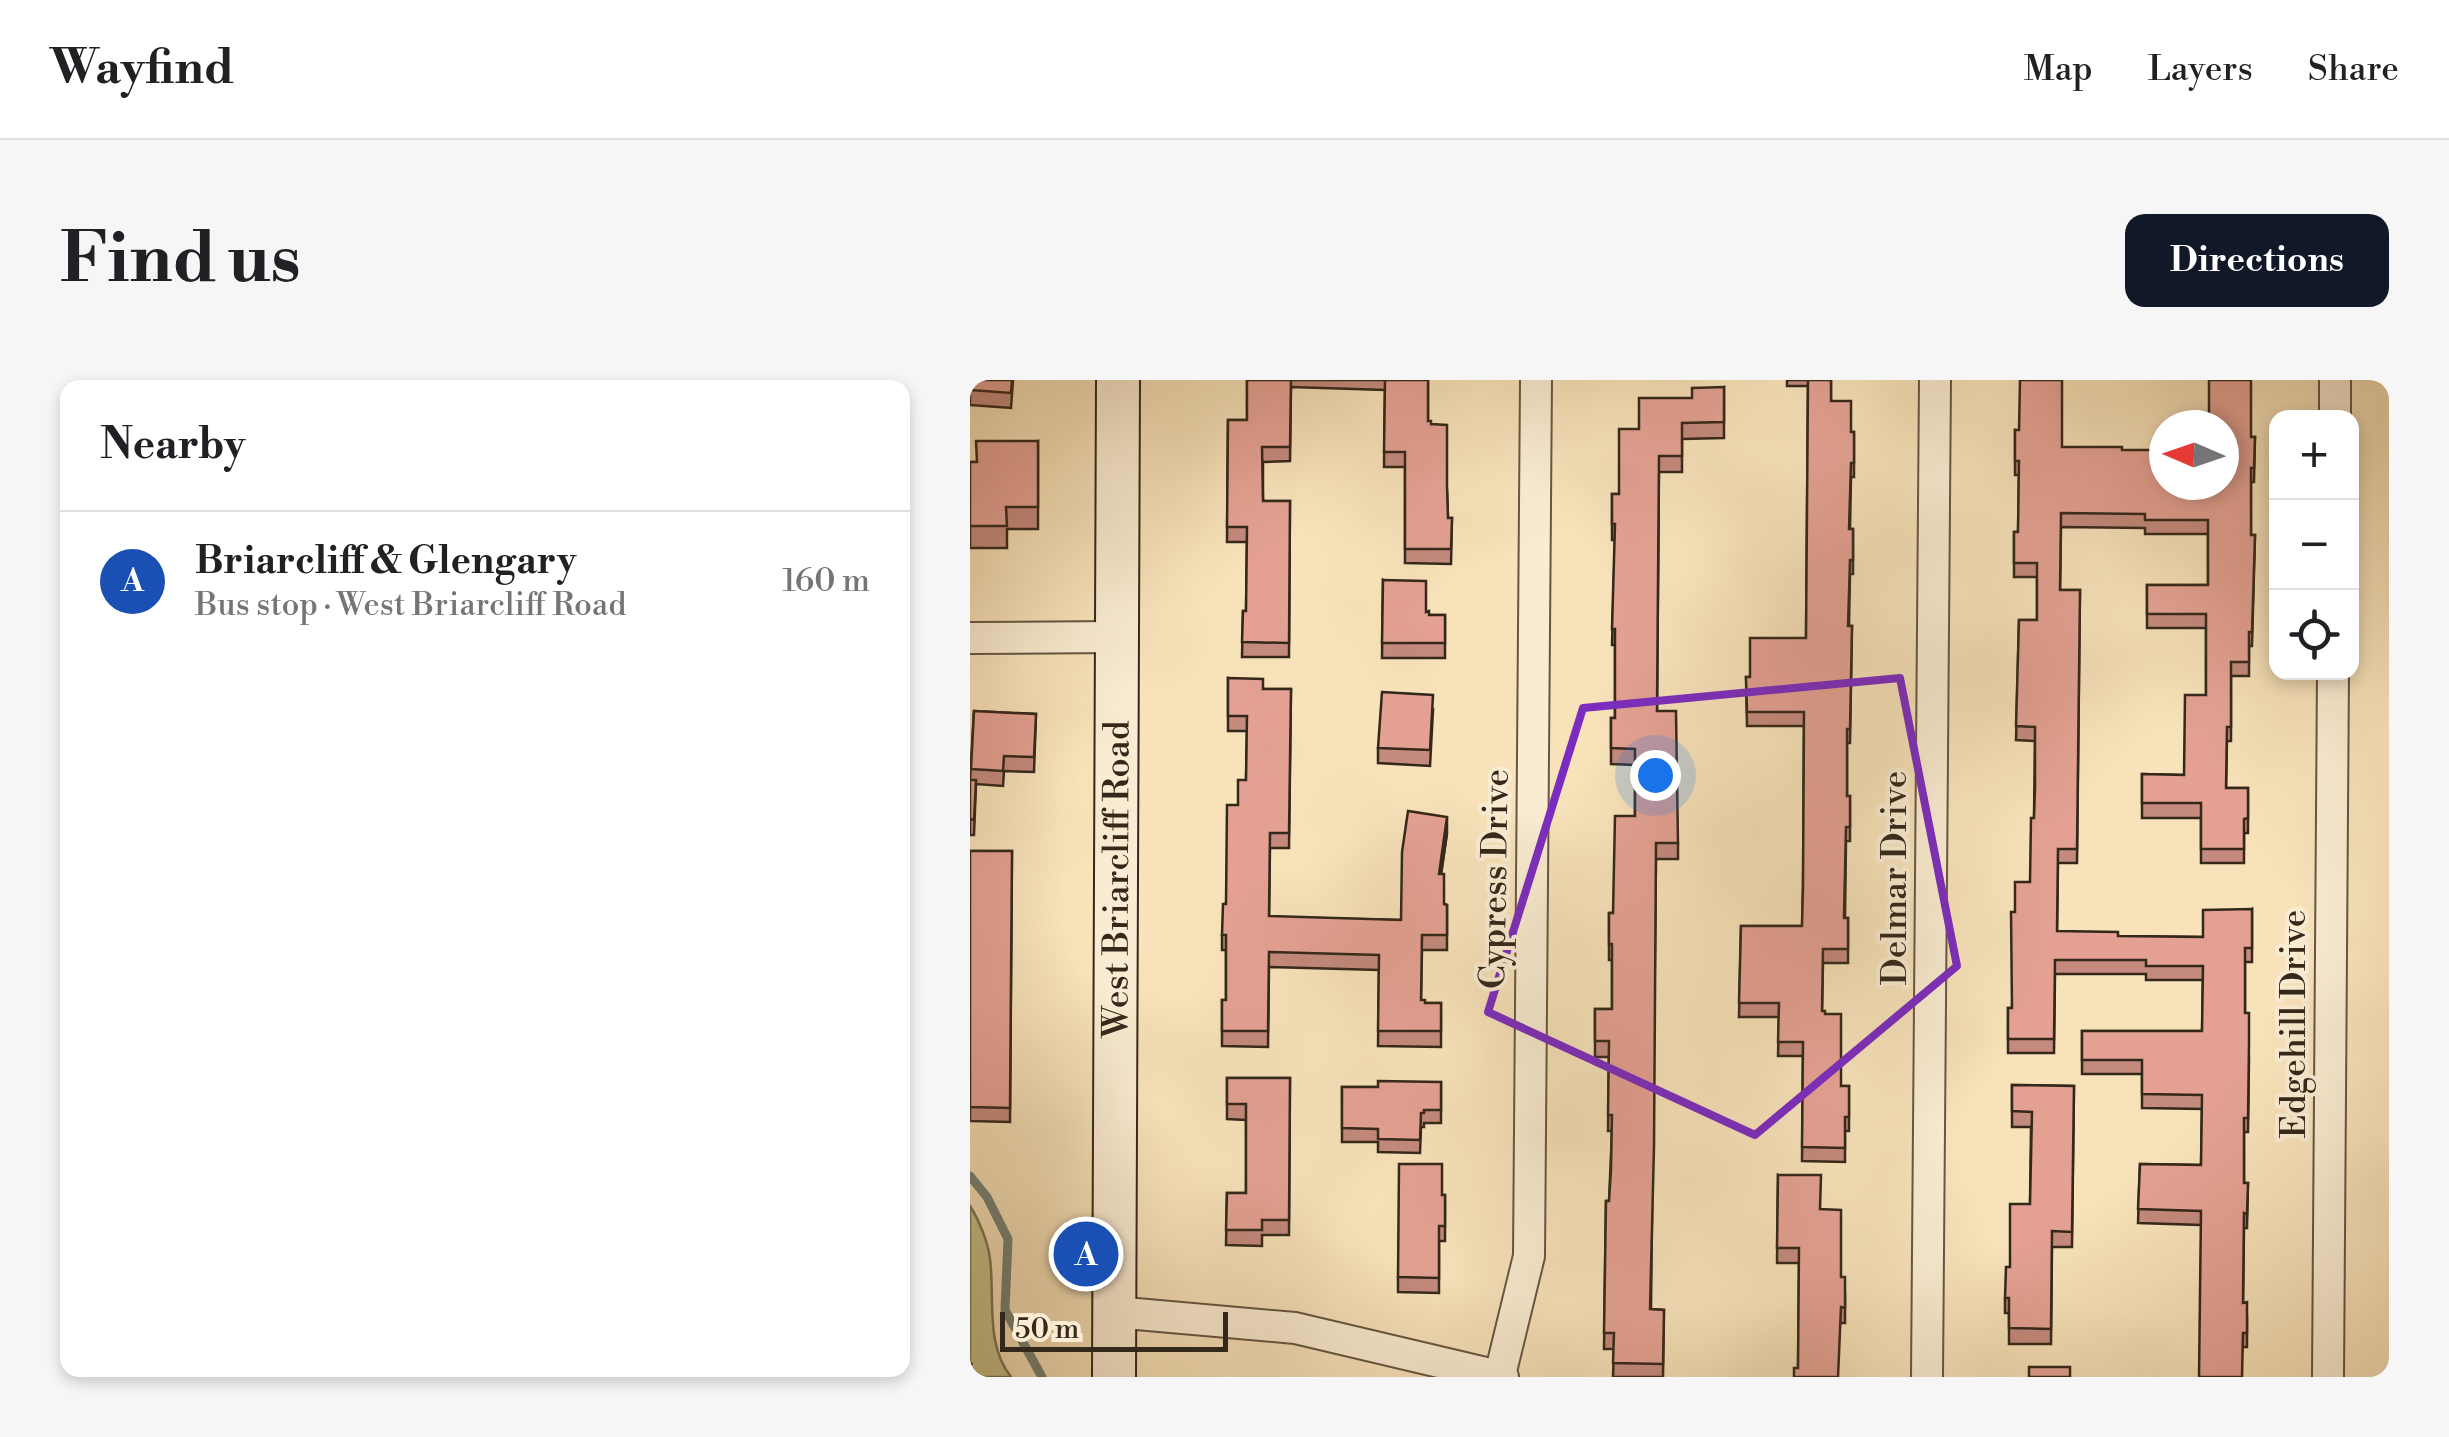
<!DOCTYPE html>
<html lang="en">
<head>
<meta charset="utf-8">
<style>
  :root { --surface:#fff; --page:#f6f6f6; --text:#202124; --muted:#757577; --line:#e0e0e0; --accent:#111827 }
  body { margin:0; font-family:"Libre Bodoni",serif; background:var(--page); color:var(--text) }
  .controls { position:absolute; right:30px; top:30px; display:grid; overflow:hidden; border-radius:20px; box-shadow:0 5px 15px #0003 }
  .controls button { width:90px; height:90px; display:grid; place-items:center; padding:0; border:0; border-bottom:2px solid var(--line); background:var(--surface); color:var(--text); font:50px sans-serif }
  .compass { position:absolute; left:1179px; top:30px; width:90px; height:90px; border-radius:50%; background:var(--surface); box-shadow:0 5px 15px #0003; rotate:272deg }
  .scale { position:absolute; left:30px; bottom:25px; width:228px; box-sizing:border-box; padding-left:10px; border:5px solid #34281b; border-top:0; font-size:28px; line-height:35px; white-space:nowrap; color:#34281b; -webkit-text-stroke:8px #faecd2; paint-order:stroke }
  .you { position:absolute; left:685px; top:395px; width:35px; height:35px; margin:-25px; border:8px solid #fff; border-radius:50%; background:#1a73e8; box-shadow:0 0 0 15px #1a73e833 }
  .badge { display:grid; place-items:center; width:65px; height:65px; border-radius:50%; background:var(--accent); color:#fff; font-size:32px; font-weight:700 }
  .pin { position:absolute; translate:-50% -50%; border:5px solid #fff; box-shadow:0 2px 10px #0006 }
  .list { margin:0; padding:0; list-style:none }
  h2 { display:flex; justify-content:space-between; align-items:center; height:130px; margin:0; padding:0 40px; font-size:42px }
  h2 small { font-size:32px; font-weight:400; color:var(--muted) }
  .list li { display:grid; grid-template-columns:65px 1fr auto; gap:30px; align-items:center; box-sizing:border-box; height:140px; padding:0 40px; border-top:2px solid var(--line) }
  .list b { display:block; font-size:38px; white-space:nowrap }
  .list p { margin:0; font-size:32px; white-space:nowrap; color:var(--muted) }
  .list em { font-size:32px; font-style:normal; color:var(--muted) }
  .icon { flex:none; width:55px; height:55px; fill:none; stroke:currentColor; stroke-width:2; stroke-linecap:round; stroke-linejoin:round }
  .map { position:relative; flex:none; width:1419px; height:997px; overflow:hidden; border-radius:20px }
  header { display:flex; align-items:center; gap:60px; box-sizing:border-box; height:140px; padding:0 50px; background:var(--surface); border-bottom:2px solid var(--line) }
  header strong { font-size:48px }
  nav { display:flex; gap:55px; margin-inline-start:auto; font-size:35px }
  .intro { display:flex; align-items:center; justify-content:space-between; box-sizing:border-box; height:240px; padding:0 60px }
  h1 { margin:0; font-size:70px }
  .button { padding:25px 45px; border-radius:20px; background:var(--accent); color:#fff; font-size:35px; font-weight:700 }
  main { display:flex; gap:60px; padding:0 60px }
  aside { flex:1; background:var(--surface); border-radius:20px; box-shadow:0 5px 15px #0003 }
  .map>svg:first-child { display:block }
  .green { fill:#c5c08a; stroke:#7c7452; stroke-width:2.5 }
  .lines { fill:none; stroke-linecap:round; stroke-linejoin:round }
  .stream { stroke:#738176; stroke-width:9 }
  .street-casing { stroke:#655643; stroke-width:34 }
  .secondary-casing { stroke:#34281b; stroke-width:46 }
  .path { stroke:#34281b; stroke-width:5; stroke-dasharray:2.5 5; stroke-linecap:butt }
  .street { stroke:#faecd2; stroke-width:30 }
  .secondary { stroke:#faecd2; stroke-width:42 }
  .wall { fill:#c48a7e; stroke:#34281b; stroke-width:2.5 }
  .shaded-wall { fill:#a07167; stroke:#34281b; stroke-width:2.5 }
  .building { fill:#e4a193; stroke:#34281b; stroke-width:2.5 }
  .marked { fill:none; stroke:#7b2cbf; stroke-width:8; stroke-linejoin:round }
  .labels { text-anchor:middle; stroke-width:8; stroke-linejoin:round; paint-order:stroke }
  .street-label { font-size:35px; fill:#34281b; stroke:#faecd2 }
</style>
</head>
<body>
<header>
<strong>Wayfind</strong>
<nav><a>Map</a><a>Layers</a><a>Share</a></nav>
</header>
<div class="intro"><h1>Find us</h1><a class="button">Directions</a></div>
<main>
<aside>
<h2>Nearby<small></small></h2>
<ul class="list">
<li><span class="badge" style="background:#1a4fb4">A</span><div><b>Briarcliff &amp; Glengary</b><p>Bus stop · West Briarcliff Road</p></div><em>160 m</em></li>
</ul>
</aside>
<div class="map">
<svg width="1419" height="997" viewBox="0 0 1419 997">
  <rect width="100%" height="100%" fill="#f7e2ba"/>
  <filter id="stains"><feTurbulence type="fractalNoise" baseFrequency=".002" numOctaves="4"/><feColorMatrix values="0 0 0 0 .2 0 0 0 0 .09 0 0 0 0 .02 0 0 0 .5 -.17"/></filter>
  <radialGradient id="worn" r=".72"><stop offset=".6" stop-color="#630" stop-opacity="0"/><stop offset="1" stop-color="#630" stop-opacity=".3"/></radialGradient>
  <path class="green" d="M0 826C9 840 18 862 20 879 25 917 15 965 41 997H0Z"/>
  <g class="lines">
    <path class="stream" d="M0 796 17 817 38 859 35 930 72 997"/>
    <defs>
      <g id="street">
        <path d="M1365 38V0"/>
        <path d="M0 258 148 257"/>
        <path d="M144 932 325 948 533 997"/>
        <path d="M530 995 559 876 566 0"/>
        <path d="M957 997 965 0"/>
        <path d="M1358 997 1363 292"/>
      </g>
      <g id="secondary">
        <path id="s1" d="M144 997 148 0"/>
      </g>
    </defs>
    <use href="#street" class="street-casing"/>
    <use href="#secondary" class="secondary-casing"/>
    <path class="path" d="M0 983 4 997"/>
    <use href="#street" class="street"/>
    <use href="#secondary" class="secondary"/>
  </g>
  <g class="wall">
    <path d="M0 0H43L41 28 0 25Z"/>
    <path d="M277 0H458V41L477 110 478 138H482L481 184 435 183V87H414L415 10 321 7 320 81 293 82V121H320L319 277H272L273 231H276L277 162H257L258 40H277Z"/>
    <path d="M817 0H861V21L881 52H884V97H881L880 149H883V194H880L879 246H882L880 363H877V416H880V461H876L875 538H878V583H853L852 631 871 706H879V751H875V782L832 781 833 676H808L809 637H769L771 546H832L833 507 834 346H777L776 297H780L836 258 838 6H817Z"/>
    <path d="M754 7V58L712 59V92H689L687 331 708 463V479H686L681 929 694 930 693 997H643L644 969H634L636 821H639L642 751H638L639 677H625V629H642V580H639V533H643L665 436V385L641 384V338H645V265H642L645 160H642V114H649L669 49 722 18Z"/>
    <path d="M1045 50 1092 67 1152 70 1194 105 1281 57H1285L1284 102H1281V155H1285L1282 266H1279V296H1261V361H1257L1256 408H1278V453H1274V483H1231V438H1172V394L1214 395 1236 315V248H1177V205H1238V154H1175V148L1091 147 1090 210H1110L1107 483H1088L1087 551 1148 556 1233 557 1282 529V582H1275V633L1279 678 1278 752H1274V803H1278L1277 848H1274L1273 923 1277 936V967H1273L1231 845 1168 843 1170 784 1231 785 1232 729 1172 728V694H1112V651H1232L1233 600H1176V594H1085L1084 673H1038V628H1042L1045 532 1060 502 1064 438 1065 361 1046 360 1049 240H1067V197H1044V152H1048L1049 95H1045Z"/>
    <path d="M68 61V149H37V168H0V82H7Z"/>
    <path d="M413 200 459 235H475V278H412Z"/>
    <path d="M258 298 293 309H321L319 468H300L299 537 431 540 477 453 471 494 474 524 477 525V570H452L451 620 455 623H471V667L408 666 409 590 299 587 298 667 252 666V620H256V570H252V555L268 425 276 400 277 351H258Z"/>
    <path d="M463 330 460 386 408 383V368Z"/>
    <path d="M4 331 66 334 64 392 34 391 33 406 6 404 4 455H0V400Z"/>
    <path d="M0 471H42L40 742 0 741Z"/>
    <path d="M257 698H320L319 855H292V866L256 865 257 813H276V740L257 739Z"/>
    <path d="M471 702V743H454V747H451L450 773 408 772V762H372V707H408Z"/>
    <path d="M1042 705 1104 706 1102 867H1082L1081 964H1039V933H1035V918L1040 887 1060 824 1061 747H1042Z"/>
    <path d="M808 795 851 829 875 912V943H871L828 988 829 883H807Z"/>
    <path d="M472 815H475V861H469V913L428 912V897Z"/>
  </g>
  <path class="shaded-wall" d="M477 437V453L469 509V494Z"/>
  <g class="building">
    <path d="M0 0H42L41 13 0 10Z"/>
    <path d="M277 0H321L320 67H292L293 121H320L319 263 272 262 273 231H276L277 147H257L258 40H277Z"/>
    <path d="M415 0H458V41H461V44L477 45V107L478 138H482L481 169H435V72H414Z"/>
    <path d="M838 0H861V21H881V52H884V83H881L879 149H883V180H880L878 246H882L880 349H877V416H880V447H876L874 538H878V569H853L852 631H855V634H871V706H879V737H875V768L832 767 833 662H808L809 623H769L771 546H832L833 507 834 332H777L776 297H780V258H836Z"/>
    <path d="M1050 0H1092V67H1152V70H1194V105H1254V45H1239V0H1281V57H1285L1284 88H1281V155H1285L1282 252H1279V282H1261V347H1257L1256 408H1278V438L1274 439V469H1231V423H1172V394L1214 395 1215 315H1236V234H1177V205H1238V140H1175V134L1091 133 1090 210H1110L1107 469H1088L1087 551 1148 552V556L1233 557V530L1282 529V568H1275V633H1279V664L1278 738H1274V803H1278L1277 834 1274 833 1273 923 1277 922V953H1273L1272 997H1229L1231 831 1168 829 1170 784 1231 785 1232 715 1172 714V680H1112V651H1232L1233 586H1176V580H1085L1084 659H1038V628H1042L1041 532H1045V502H1060L1061 438H1064L1065 407V347L1046 346 1049 240H1067V183H1044V152H1048L1049 81H1045V50H1049Z"/>
    <path d="M754 7V42L712 43V76H689L687 331H706L708 463H686L684 766 680 929 694 930 693 984 643 983 644 953H634L636 821H639L641 790 642 735H638L639 661H625V629H642V564H639V533H643L645 436H665V369L641 368V338H645V249H642L645 144H642V114H649V49H669V18H722V8Z"/>
    <path d="M6 61H68V127H36L37 146H0V82H7Z"/>
    <path d="M413 200 456 201V232L459 231V235H475V263H412Z"/>
    <path d="M258 298 293 299V309H321L319 453H300L299 536 431 540 432 472 438 431 477 437 469 494H474V524L477 525V555H452L451 620H455V623H471V651H408L409 575 299 572 298 651H252V620H256V555H252L253 524H256L257 425H268V400H276L277 336H258Z"/>
    <path d="M412 312 463 315 460 370 408 368Z"/>
    <path d="M4 331 66 334 64 377 34 376 33 391 1 389Z"/>
    <path d="M0 400H6L4 440 0 439Z"/>
    <path d="M0 471H42L40 728 0 727Z"/>
    <path d="M257 698H320L319 840H292V850H256L257 813H276V724H257Z"/>
    <path d="M408 701 471 702V730H454V733H451L450 760 408 759V749L372 748V707H408Z"/>
    <path d="M1042 705 1104 706 1102 852 1082 851 1081 949 1039 948V918H1035L1036 887H1040V824H1060L1062 732 1042 731Z"/>
    <path d="M429 784H472V815H475V846H469V898L428 897Z"/>
    <path d="M808 795H851L850 829 871 830V897H875V928L871 927 868 997H824V988H828L829 868H807Z"/>
    <rect x="1059" y="987" width="41" height="10"/>
  </g>
  <path class="marked" d="M930 298 987 586 785 755 518 632 613 328Z"/>
  <g class="labels">
    <g class="street-label">
      <text transform="translate(924 498) rotate(-90)" y="12">Delmar Drive</text>
      <text dy="12" stroke="none"><textPath href="#s1" startOffset="498">West Briarcliff Road</textPath></text>
      <text transform="translate(524 499) rotate(-89)" y="12">Cypress Drive</text>
      <text transform="translate(1323 644) rotate(-90)" y="12">Edgehill Drive</text>
    </g>
  </g>
  <rect width="100%" height="100%" filter="url(#stains)"/>
  <rect width="100%" height="100%" fill="url(#worn)"/>
</svg>
<div class="controls">
<button>+</button>
<button>−</button>
<button><svg class="icon" aria-label="locate" viewBox="0 0 24 24"><circle cx="12" cy="12" r="6"/><path d="M12 2v4M12 18v4M2 12h4M18 12h4"/></svg></button>
</div>
<svg class="compass" viewBox="-18 -18 36 36"><path d="M0-13l5 13h-10z" fill="#e53935"/><path d="M0 13l5-13h-10z" fill="#757577"/></svg>
<div class="scale">50 m</div>
<div class="you"></div>
<div class="pin badge" style="left:116px;top:874px;background:#1a4fb4">A</div>
</div>
</main>
</body>
</html>
